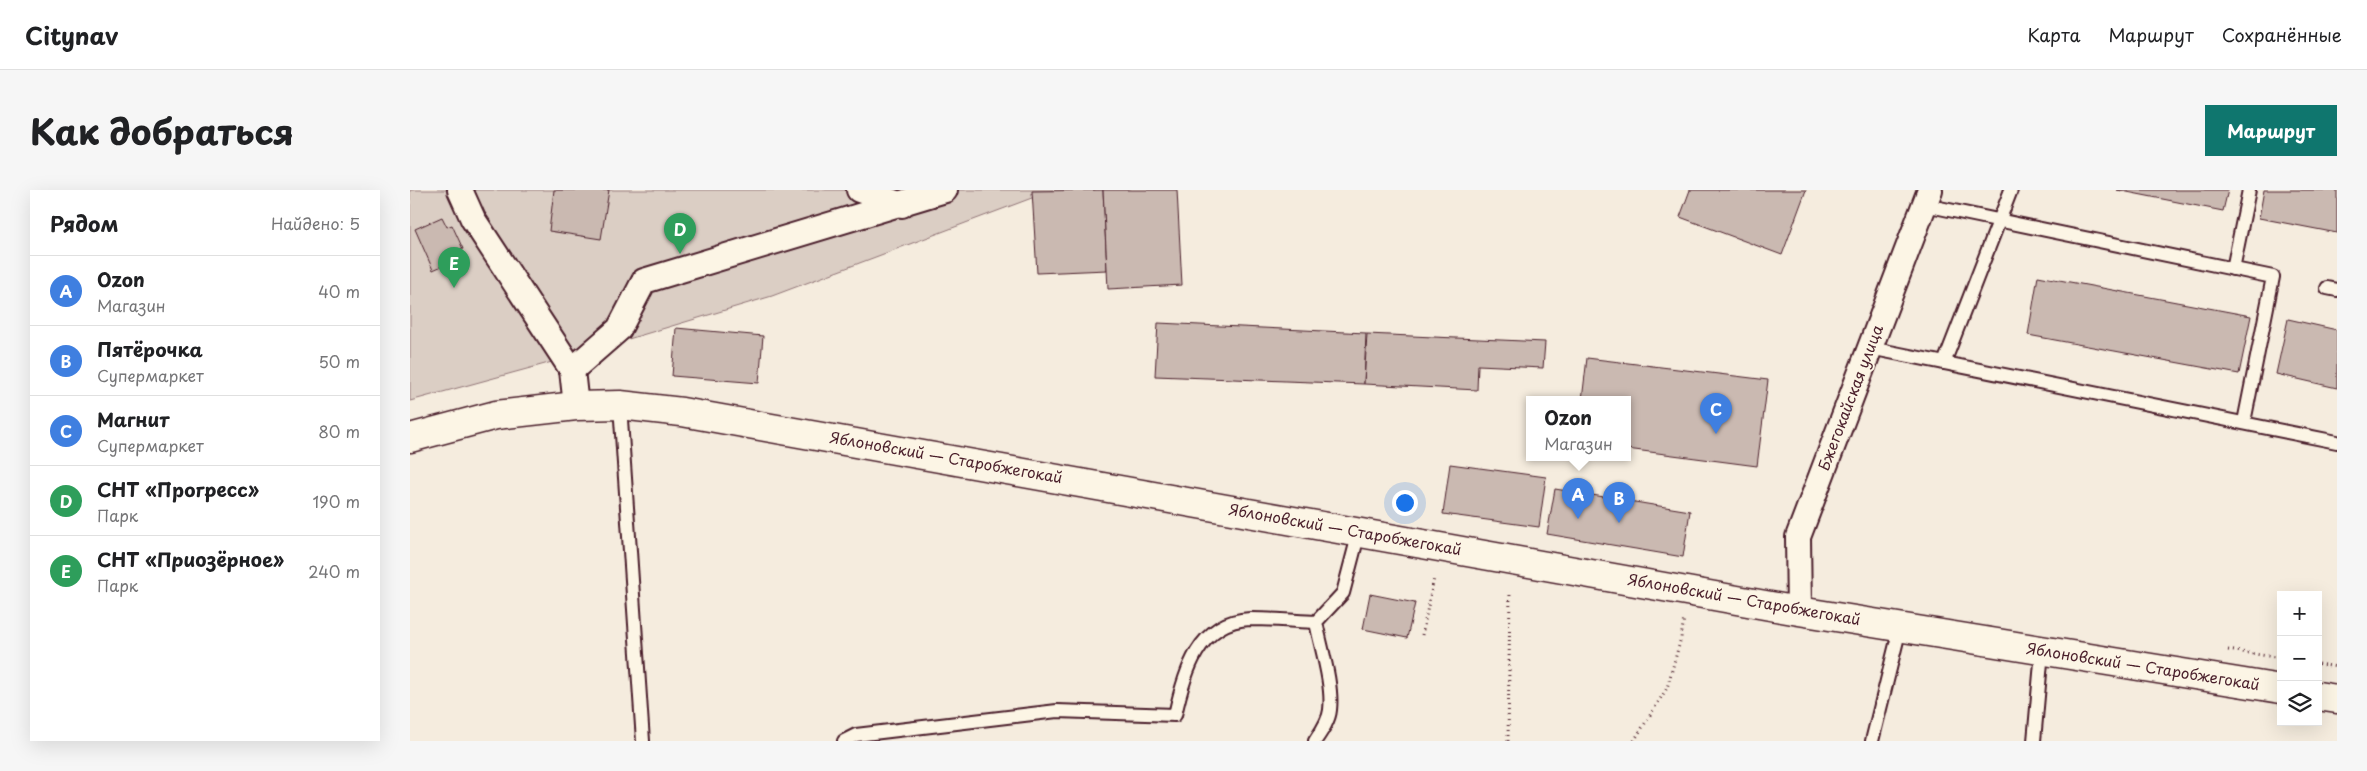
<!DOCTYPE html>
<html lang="ru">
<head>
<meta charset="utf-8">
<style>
  :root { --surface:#fff; --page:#f6f6f6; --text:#202124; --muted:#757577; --line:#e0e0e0; --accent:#0f766e }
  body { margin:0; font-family:"Playpen Sans",sans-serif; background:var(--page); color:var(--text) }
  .controls { position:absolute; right:15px; bottom:15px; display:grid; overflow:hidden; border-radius:0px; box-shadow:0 5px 20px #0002 }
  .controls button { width:45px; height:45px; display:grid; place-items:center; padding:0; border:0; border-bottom:1px solid var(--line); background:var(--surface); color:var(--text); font:25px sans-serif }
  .you { position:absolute; left:994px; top:312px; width:18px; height:18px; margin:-12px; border:4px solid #fff; border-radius:50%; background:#1a73e8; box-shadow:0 0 0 8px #1a73e833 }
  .badge { display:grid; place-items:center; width:32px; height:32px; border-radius:50%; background:var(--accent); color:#fff; font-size:16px; font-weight:700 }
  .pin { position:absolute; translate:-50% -41px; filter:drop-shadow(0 1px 2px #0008) }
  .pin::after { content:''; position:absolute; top:26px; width:18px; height:15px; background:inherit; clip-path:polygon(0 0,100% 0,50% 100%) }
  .popup { position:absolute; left:1116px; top:206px; width:105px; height:65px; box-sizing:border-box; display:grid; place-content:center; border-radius:0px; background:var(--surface); filter:drop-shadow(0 1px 4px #0005); font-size:16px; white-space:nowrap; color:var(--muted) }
  .popup b { font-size:19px; color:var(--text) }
  .popup::after { content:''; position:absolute; left:50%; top:100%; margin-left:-10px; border:10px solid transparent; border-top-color:var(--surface) }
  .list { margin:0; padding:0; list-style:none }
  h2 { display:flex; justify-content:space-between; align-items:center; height:65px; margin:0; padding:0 20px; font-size:21px }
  h2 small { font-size:16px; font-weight:400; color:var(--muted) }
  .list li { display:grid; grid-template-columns:32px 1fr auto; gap:15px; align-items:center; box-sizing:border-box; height:70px; padding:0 20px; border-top:1px solid var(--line) }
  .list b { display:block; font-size:19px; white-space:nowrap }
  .list p { margin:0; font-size:16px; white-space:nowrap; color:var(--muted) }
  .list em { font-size:16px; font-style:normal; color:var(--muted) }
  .icon { flex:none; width:28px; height:28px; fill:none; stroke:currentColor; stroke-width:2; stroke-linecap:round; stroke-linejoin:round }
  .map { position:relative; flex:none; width:1927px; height:551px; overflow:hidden; border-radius:0px }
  header { display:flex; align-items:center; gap:30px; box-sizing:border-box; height:70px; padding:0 25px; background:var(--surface); border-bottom:1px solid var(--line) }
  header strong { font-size:24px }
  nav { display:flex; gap:28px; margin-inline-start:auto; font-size:18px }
  .intro { display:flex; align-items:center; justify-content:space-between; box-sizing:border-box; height:120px; padding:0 30px }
  h1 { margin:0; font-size:35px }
  .button { padding:12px 22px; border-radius:0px; background:var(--accent); color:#fff; font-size:18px; font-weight:700 }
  main { display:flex; gap:30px; padding:0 30px }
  aside { flex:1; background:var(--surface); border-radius:0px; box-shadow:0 5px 20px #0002 }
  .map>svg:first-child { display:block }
  .green { fill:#dbcec4; stroke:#927678 }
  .building { fill:#cab9b1; stroke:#4a1f2b }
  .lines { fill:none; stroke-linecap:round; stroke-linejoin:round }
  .lane-casing { stroke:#4a1f2b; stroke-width:16 }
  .street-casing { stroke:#4a1f2b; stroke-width:28 }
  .secondary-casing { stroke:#4a1f2b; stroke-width:31 }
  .path { stroke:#4a1f2b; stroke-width:3; stroke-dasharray:1 4; stroke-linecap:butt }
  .lane { stroke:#fcf5e5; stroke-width:12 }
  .street { stroke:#fcf5e5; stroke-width:24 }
  .secondary { stroke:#fcf5e5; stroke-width:28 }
  .labels { text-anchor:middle; stroke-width:4; stroke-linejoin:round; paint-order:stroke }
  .street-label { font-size:15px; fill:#4a1f2b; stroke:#fcf5e5 }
</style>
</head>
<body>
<header>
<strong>Citynav</strong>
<nav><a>Карта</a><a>Маршрут</a><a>Сохранённые</a></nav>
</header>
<div class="intro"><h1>Как добраться</h1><a class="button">Маршрут</a></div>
<main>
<aside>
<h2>Рядом<small>Найдено: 5</small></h2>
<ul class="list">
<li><span class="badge" style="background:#3f7fe0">A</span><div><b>Ozon</b><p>Магазин</p></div><em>40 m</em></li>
<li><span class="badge" style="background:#3f7fe0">B</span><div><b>Пятёрочка</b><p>Супермаркет</p></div><em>50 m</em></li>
<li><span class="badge" style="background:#3f7fe0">C</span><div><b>Магнит</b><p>Супермаркет</p></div><em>80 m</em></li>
<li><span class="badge" style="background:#2e9e5b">D</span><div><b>СНТ «Прогресс»</b><p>Парк</p></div><em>190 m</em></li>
<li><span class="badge" style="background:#2e9e5b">E</span><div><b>СНТ «Приозёрное»</b><p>Парк</p></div><em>240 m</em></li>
</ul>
</aside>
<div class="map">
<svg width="1927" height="551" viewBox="0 0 1927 551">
  <rect width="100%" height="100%" fill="#f5ecde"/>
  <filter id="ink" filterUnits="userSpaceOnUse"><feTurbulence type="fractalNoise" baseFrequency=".02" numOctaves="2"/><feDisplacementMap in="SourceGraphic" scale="10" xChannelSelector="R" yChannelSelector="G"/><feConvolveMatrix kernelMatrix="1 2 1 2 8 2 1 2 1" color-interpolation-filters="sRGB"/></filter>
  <g filter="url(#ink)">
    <path class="green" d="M0 0H643L362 106 135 174 0 211Z"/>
    <g class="building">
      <path d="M144 0H199L191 49 139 41Z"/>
      <path d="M693 0 697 80 627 83 622 1Z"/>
      <path d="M693 0H767L772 95 698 99Z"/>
      <path d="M1280 0H1396L1372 65 1270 27Z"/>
      <path d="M1707 0H1818L1813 21Z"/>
      <path d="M1854 0H1927V43L1849 28Z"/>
      <path d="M32 27 37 37 42 35 53 59 47 61 50 68 23 80 5 39Z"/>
      <path d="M1628 86 1841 126 1829 184 1618 145Z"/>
      <path d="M1878 129 1927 140V198L1866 184Z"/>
      <path d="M748 133 956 143 954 194 745 186Z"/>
      <path d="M266 138 353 146 349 193 262 186Z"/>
      <path d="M957 144 1135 152 1133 178 1068 175 1067 200 954 194Z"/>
      <path d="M1177 168 1358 190 1347 276 1217 259V210H1172Z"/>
      <path d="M1040 274 1136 287 1129 337 1033 324Z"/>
      <path d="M1145 299 1280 321 1273 367 1137 344Z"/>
      <path d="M960 404 1005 413 997 448 953 439Z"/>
    </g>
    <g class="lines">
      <defs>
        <g id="lane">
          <path d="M1515 15 1863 87 1834 232"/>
          <path d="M1823 79 1839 0"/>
          <path d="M1917 98 1927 100"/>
          <path d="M1460 158 1927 252"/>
          <path d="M1534 173 1601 0"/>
          <path d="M210 215 233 551"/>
          <path d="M434 551 446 545 647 521 765 525C774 484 788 431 840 429 862 429 884 431 906 432"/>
          <path d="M905 551C911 542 919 531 920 520 923 494 911 458 906 432L933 403 949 342"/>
          <path d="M1462 551 1490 438"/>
          <path d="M1624 551 1632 461"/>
        </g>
        <g id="street">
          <path d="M50 0 63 29 162 180 166 216"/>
          <path d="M449 0 492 15"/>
          <path d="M162 180 209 139 234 91 535 0"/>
          <path d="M1389 421 1388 347 1520 0"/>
        </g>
        <g id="secondary">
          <path d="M0 248 86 225 166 216 210 215 272 222 1389 421 1871 499"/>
          <path d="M1908 506 1927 509"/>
        </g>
      </defs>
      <use href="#lane" class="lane-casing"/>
      <use href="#street" class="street-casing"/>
      <use href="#secondary" class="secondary-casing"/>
      <g class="path">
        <path d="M1012 445 1024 388"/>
        <path d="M1818 460 1871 468"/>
        <path d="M1908 474 1927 477"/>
        <path d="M1098 551 1100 401"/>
        <path d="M1224 551 1257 498 1271 448 1274 428"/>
      </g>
      <use href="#lane" class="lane"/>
      <use href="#street" class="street"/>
      <use href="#secondary" class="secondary"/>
    </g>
  </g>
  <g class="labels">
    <g class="street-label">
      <text transform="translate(1441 208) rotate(-69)" y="5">Бжегокайская улица</text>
      <text transform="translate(536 268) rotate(10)" y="5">Яблоновский — Старобжегокай</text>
      <text transform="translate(935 340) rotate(10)" y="5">Яблоновский — Старобжегокай</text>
      <text transform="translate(1334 410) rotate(10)" y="5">Яблоновский — Старобжегокай</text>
      <text transform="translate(1733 477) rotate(9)" y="5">Яблоновский — Старобжегокай</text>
    </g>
  </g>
</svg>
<div class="controls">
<button>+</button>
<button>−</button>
<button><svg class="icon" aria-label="layers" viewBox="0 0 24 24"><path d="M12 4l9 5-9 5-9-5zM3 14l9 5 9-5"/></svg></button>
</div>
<div class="you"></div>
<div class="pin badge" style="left:1168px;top:329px;background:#3f7fe0">A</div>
<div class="popup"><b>Ozon</b>Магазин</div>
<div class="pin badge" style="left:1209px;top:333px;background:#3f7fe0">B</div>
<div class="pin badge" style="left:1306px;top:244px;background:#3f7fe0">C</div>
<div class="pin badge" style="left:270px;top:64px;background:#2e9e5b">D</div>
<div class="pin badge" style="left:44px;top:98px;background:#2e9e5b">E</div>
</div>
</main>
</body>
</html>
